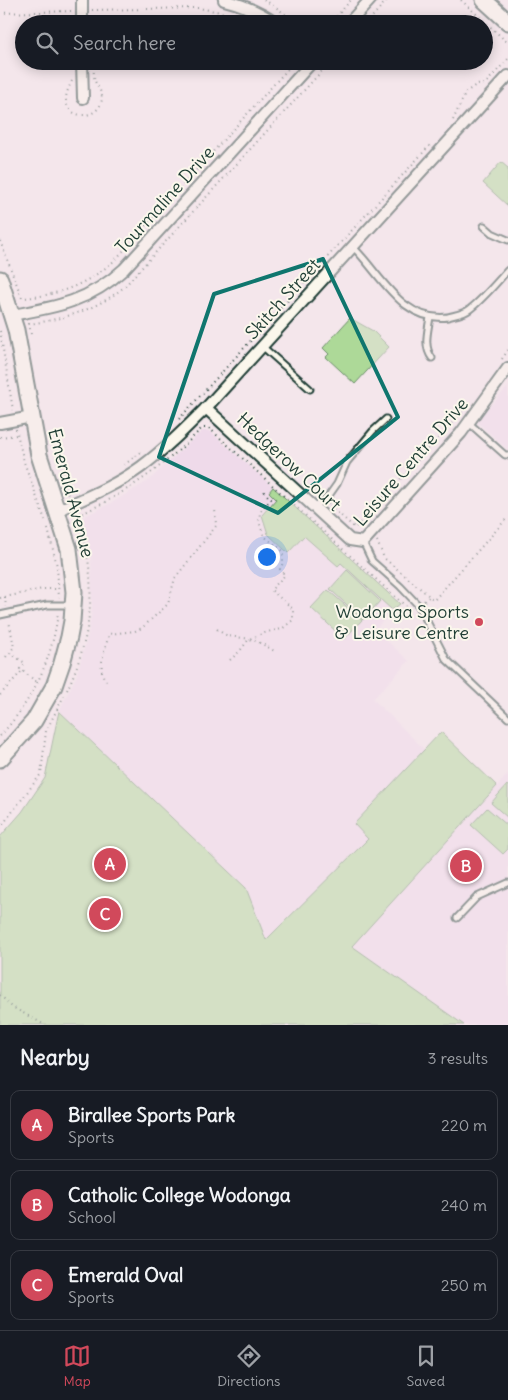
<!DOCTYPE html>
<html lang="en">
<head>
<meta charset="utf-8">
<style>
  :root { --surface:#171b24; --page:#242831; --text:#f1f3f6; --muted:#9ea1a6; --line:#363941; --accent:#d1495b }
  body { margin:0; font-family:Delius,sans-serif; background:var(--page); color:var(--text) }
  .you { position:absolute; left:266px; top:556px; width:18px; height:18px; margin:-12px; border:4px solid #fff; border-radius:50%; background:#1a73e8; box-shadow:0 0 0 8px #1a73e833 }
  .badge { display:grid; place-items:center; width:32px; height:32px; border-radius:50%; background:var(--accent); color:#fff; font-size:16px; font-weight:700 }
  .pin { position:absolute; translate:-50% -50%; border:2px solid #fff; box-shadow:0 1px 5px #0006 }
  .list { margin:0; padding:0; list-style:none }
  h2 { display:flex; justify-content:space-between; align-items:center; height:65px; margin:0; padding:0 20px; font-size:21px }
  h2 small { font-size:16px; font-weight:400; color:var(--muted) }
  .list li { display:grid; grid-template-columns:32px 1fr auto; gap:15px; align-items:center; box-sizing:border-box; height:70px; margin:0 10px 10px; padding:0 10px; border:1px solid var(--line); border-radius:10px }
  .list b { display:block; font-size:19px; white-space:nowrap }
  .list p { margin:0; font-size:16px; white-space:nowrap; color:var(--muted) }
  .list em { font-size:16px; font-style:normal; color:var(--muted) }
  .icon { flex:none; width:28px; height:28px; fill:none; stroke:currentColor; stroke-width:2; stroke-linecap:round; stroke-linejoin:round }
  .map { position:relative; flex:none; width:508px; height:1025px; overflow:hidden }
  .search { position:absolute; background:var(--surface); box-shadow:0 2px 12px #0003; left:15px; right:15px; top:15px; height:55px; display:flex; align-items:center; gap:12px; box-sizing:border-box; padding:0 18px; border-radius:28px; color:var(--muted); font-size:19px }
  .sheet { height:305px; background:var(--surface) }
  nav { display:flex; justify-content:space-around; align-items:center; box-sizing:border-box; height:70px; border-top:1px solid var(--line); background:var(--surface); font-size:14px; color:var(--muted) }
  nav a { display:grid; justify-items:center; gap:2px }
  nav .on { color:var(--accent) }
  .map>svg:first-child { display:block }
  .built { fill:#efdaea }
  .green { fill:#add998; stroke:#668b66 }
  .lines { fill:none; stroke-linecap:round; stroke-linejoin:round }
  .lane-casing { stroke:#1f3d34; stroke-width:9 }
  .street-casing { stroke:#1f3d34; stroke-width:14 }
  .secondary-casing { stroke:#1f3d34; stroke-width:19 }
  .path { stroke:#1f3d34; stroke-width:2; stroke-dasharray:1 4; stroke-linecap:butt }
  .lane { stroke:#fbf7ec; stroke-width:5 }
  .street { stroke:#fbf7ec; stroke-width:10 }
  .secondary { stroke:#fbf7ec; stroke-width:15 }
  .marked { fill:none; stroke:#0f766e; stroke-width:4; stroke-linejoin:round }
  .poi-dot { fill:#d1495b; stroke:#fbf7ec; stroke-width:2 }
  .labels { text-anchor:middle; stroke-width:4; stroke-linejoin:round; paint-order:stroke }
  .street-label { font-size:18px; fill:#1f3d34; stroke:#fbf7ec }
  .poi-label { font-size:18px; fill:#1f3d34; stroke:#fbf7ec; text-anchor:end }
</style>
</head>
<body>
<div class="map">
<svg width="508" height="1025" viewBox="0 0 508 1025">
  <rect width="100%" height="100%" fill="#f4e6eb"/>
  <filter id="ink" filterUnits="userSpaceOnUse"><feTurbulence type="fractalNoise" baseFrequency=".02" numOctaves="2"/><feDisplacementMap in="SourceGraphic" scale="10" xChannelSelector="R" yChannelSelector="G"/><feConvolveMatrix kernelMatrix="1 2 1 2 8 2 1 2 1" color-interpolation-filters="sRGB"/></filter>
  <g filter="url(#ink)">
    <g class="built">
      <path d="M508 387V450L476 421Z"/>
      <path d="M202 431H210L273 487 400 604 392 610 375 630 409 661 373 699 425 750 354 824 368 839 266 940 246 888 59 711 76 677 88 635 92 610 91 553 80 523 83 517 113 502 148 481Z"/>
      <path d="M508 774V1025H464L351 946Z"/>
    </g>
    <g class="green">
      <path d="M501 162 508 168V206L483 183Z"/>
      <path d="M350 318 373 331 389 347 355 384 326 357 329 354 323 348Z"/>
      <path d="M273 487 400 604 392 610 341 563 338 566 304 536 288 553 268 534 262 515 276 499 269 492Z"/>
      <path d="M347 570 380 601 363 620 330 589Z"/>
      <path d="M328 590 362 620 344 639 311 608Z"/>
      <path d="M59 711 246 888 266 940 368 839 354 824 441 732 497 786 352 946 464 1025H0V837L22 812 45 778Z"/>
      <path d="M507 785 508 786V818L491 803Z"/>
      <path d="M487 808 508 826V849L503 854 471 825Z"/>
    </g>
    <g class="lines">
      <defs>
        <g id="lane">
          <path d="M484 226 492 233 508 240"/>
          <path d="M353 247C381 274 402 323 448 317 455 315 464 314 470 309 484 298 496 283 508 270"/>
          <path d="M430 317C428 331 423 346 432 358"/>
          <path d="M262 346 310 389"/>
          <path d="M469 423 505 455H508"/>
          <path d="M314 506 325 501 337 484 347 462 373 431 386 419"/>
          <path d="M363 542 372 561 400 586 419 606 446 659 508 718"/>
          <path d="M0 615 47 605H70"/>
          <path d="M457 918 477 897 508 883"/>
        </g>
        <g id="street">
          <path d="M82 0V24"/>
          <path d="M224 0C244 5 260 12 277 24"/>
          <path d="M348 24 370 0"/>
          <path d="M82 61 83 98"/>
          <path d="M12 315C57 307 90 301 124 269L313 61"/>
          <path d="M206 408 350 540 363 542 461 433 508 368"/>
          <path d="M0 423 32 417"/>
          <path d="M56 511C85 498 115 486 141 467 165 449 185 429 206 408L508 76"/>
        </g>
        <g id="secondary">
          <path d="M484 0 508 22"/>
          <path d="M0 279 16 330 39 455 69 549 74 592 72 621 69 637 62 663 54 686 34 721 0 759"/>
        </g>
      </defs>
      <use href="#lane" class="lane-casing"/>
      <use href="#street" class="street-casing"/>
      <use href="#secondary" class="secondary-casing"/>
      <g class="path">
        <path d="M264 0 273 5 298 24"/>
        <path d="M461 0 508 43"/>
        <path d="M92 10 198 8 221 12 252 24"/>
        <path d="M0 13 73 11"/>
        <path d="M330 24 351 0"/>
        <path d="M366 24 387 0"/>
        <path d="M72 81C69 87 66 93 66 99 66 121 101 120 102 98 102 91 97 87 95 81 93 75 94 67 94 61"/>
        <path d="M453 120 466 92 476 85 485 84 508 59"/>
        <path d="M0 241 22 298C58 296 88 284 115 260L295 61"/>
        <path d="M0 331 13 410"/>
        <path d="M31 334 29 324C63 319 97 310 124 287L331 61"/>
        <path d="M502 359 508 350"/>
        <path d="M179 419 431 144"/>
        <path d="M16 429 24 462 45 520"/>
        <path d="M0 437 17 435"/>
        <path d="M124 465 144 450"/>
        <path d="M60 475 68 495"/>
        <path d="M330 506 355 528 464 410"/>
        <path d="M75 515V517C125 494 164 467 202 428H209L411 611 412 610"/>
        <path d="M48 529 57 566 59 598"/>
        <path d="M377 541 384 558 434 600 508 517"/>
        <path d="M5 597 6 607"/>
        <path d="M0 598 43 589H59"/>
        <path d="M424 601 430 596"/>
        <path d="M217 629C228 638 230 636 243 638 255 639 266 646 276 652"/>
        <path d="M10 653 25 663 20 669 38 683"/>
        <path d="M6 657 14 647 9 621"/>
        <path d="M230 660 240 651 249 639 267 632 282 629 293 620V609L271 590 285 575 280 569 283 563V551L264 536 259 522 260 512 271 499 261 489"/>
        <path d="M106 681C96 668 106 648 109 634L135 631 142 628 168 604 175 578 216 526 215 508"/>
        <path d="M67 690C87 648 96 600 87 554 84 542 79 530 75 517"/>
        <path d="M0 695 22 671"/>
        <path d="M0 736C32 701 52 661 58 613"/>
        <path d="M0 828 41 774 46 731 65 694"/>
        <path d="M0 995 12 1007 45 1025"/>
      </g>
      <use href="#lane" class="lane"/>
      <use href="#street" class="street"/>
      <use href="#secondary" class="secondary"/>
    </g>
  </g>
  <path d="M0 0H508V1025H0ZM323 259 398 417 278 513 159 457 214 294Z" fill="#f4e6eb" fill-opacity=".55" fill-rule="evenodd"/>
  <path class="marked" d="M323 259 398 417 278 513 159 457 214 294Z"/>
  <circle class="poi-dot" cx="479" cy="622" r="5"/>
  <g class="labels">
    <g class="street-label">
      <text transform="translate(165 200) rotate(-48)" y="6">Tourmaline Drive</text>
      <text transform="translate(283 299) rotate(-48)" y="6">Skitch Street</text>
      <text transform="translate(289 462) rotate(43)" y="6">Hedgerow Court</text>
      <text transform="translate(411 462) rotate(-49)" y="6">Leisure Centre Drive</text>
      <text transform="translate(71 493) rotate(75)" y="6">Emerald Avenue</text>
    </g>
    <g class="poi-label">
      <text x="469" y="618">Wodonga Sports<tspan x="469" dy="21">&amp; Leisure Centre</tspan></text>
    </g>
  </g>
</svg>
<div class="you"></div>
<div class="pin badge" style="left:110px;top:864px">A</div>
<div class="pin badge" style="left:466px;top:866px">B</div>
<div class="pin badge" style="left:105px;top:914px">C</div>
<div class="search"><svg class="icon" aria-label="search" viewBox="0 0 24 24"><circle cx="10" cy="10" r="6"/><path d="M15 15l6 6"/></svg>Search here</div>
</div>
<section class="sheet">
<h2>Nearby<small>3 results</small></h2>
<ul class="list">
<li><span class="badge">A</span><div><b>Birallee Sports Park</b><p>Sports</p></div><em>220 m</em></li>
<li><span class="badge">B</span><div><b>Catholic College Wodonga</b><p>School</p></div><em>240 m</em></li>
<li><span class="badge">C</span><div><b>Emerald Oval</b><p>Sports</p></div><em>250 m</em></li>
</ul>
</section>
<nav>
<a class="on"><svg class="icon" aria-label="map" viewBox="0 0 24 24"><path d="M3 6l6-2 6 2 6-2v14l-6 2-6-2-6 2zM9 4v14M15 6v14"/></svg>Map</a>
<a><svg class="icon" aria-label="directions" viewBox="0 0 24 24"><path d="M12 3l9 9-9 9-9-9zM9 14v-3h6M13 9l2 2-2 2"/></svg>Directions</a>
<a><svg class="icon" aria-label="saved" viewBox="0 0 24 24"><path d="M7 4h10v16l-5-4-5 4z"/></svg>Saved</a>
</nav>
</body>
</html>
